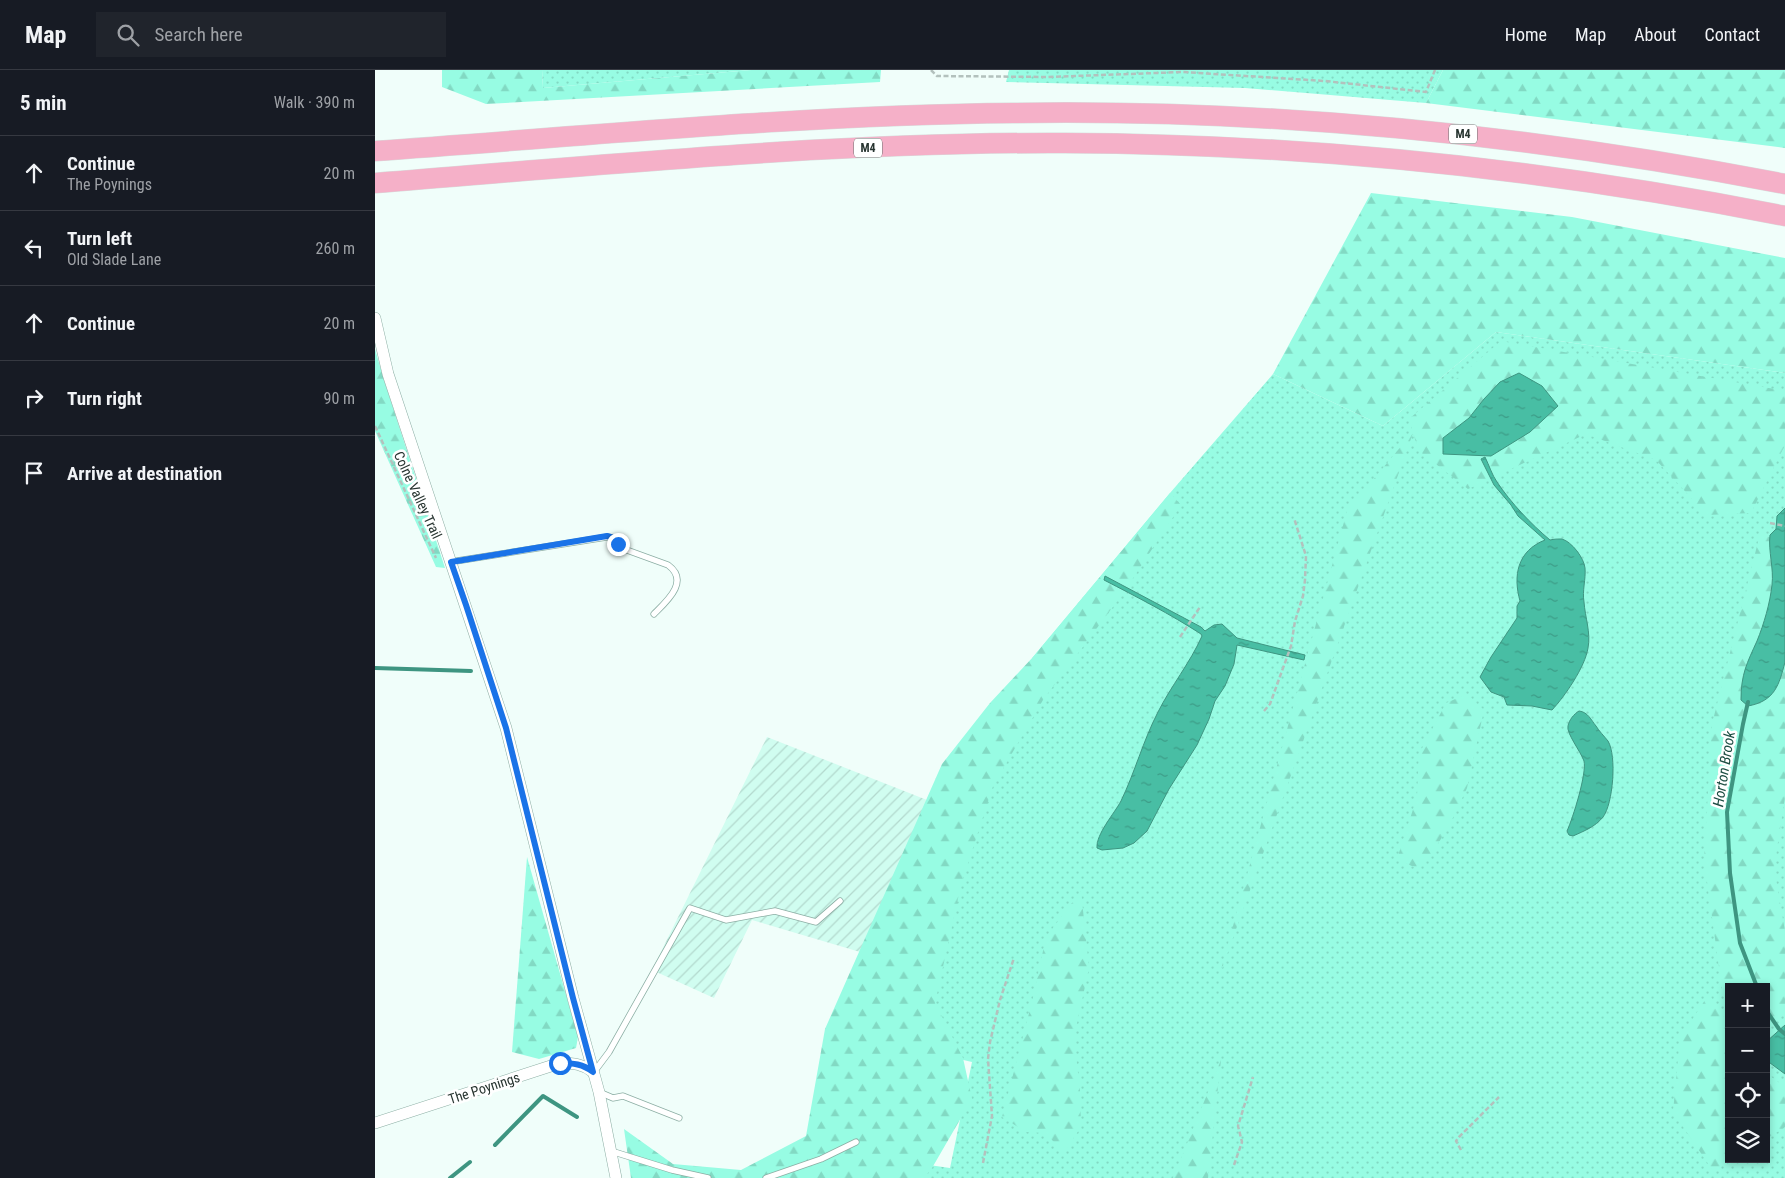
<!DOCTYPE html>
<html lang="en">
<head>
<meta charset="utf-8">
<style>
  :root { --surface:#171b24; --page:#20242c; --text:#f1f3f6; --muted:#9ea1a6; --line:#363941 }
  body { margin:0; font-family:"Roboto Condensed",sans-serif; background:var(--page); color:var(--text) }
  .controls { position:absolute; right:15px; bottom:15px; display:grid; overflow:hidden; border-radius:0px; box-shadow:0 2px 8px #0003 }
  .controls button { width:45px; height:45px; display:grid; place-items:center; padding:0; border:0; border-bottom:1px solid var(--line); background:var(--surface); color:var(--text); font:25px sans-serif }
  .stop { position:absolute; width:15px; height:15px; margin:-11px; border:4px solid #1a73e8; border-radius:50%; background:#fff }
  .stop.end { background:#1a73e8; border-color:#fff; box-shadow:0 1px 5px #0008 }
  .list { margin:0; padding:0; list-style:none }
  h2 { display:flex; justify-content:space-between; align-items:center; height:65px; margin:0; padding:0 20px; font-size:21px }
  h2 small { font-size:16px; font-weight:400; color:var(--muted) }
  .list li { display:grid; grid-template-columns:32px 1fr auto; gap:15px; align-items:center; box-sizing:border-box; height:75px; padding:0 20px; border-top:1px solid var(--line) }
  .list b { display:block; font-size:19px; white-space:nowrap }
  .list p { margin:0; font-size:16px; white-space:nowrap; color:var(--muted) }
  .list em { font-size:16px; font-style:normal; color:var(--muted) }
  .icon { flex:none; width:28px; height:28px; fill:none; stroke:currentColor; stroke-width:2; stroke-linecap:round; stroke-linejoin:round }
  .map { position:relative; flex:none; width:1410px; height:1108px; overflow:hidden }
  header { display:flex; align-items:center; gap:30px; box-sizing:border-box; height:70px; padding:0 25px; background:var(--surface); border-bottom:1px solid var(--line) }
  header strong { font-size:24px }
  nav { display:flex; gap:28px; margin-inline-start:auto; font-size:18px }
  .search { width:350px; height:45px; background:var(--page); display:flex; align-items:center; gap:12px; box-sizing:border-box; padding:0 18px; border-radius:0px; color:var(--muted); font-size:19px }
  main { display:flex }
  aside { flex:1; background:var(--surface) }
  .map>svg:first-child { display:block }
  .industrial { fill:url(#industrial-furrows) }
  .grass { fill:url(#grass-dots); fill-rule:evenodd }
  .forest { fill:url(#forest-firs); fill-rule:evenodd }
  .water { fill:url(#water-ripples); stroke:#3e9581 }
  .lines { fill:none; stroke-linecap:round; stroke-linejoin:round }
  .stream { stroke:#3e9581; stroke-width:4 }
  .lane-casing { stroke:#8caea4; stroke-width:7 }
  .street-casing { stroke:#8caea4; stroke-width:12 }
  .highway-casing { stroke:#d8dada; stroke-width:21 }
  .path { stroke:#b3c1bd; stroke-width:2.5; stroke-dasharray:5 2.5; stroke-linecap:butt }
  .lane { stroke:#fff; stroke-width:5.5 }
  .street { stroke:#fff; stroke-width:11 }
  .highway { stroke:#f5b0c8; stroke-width:20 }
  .route { stroke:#1a73e8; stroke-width:6 }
  .labels { text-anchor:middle; stroke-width:5; stroke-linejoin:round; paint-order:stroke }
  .shield { fill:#fff; stroke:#68716e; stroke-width:1 }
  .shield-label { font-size:12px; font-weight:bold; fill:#273430 }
  .street-label { font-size:14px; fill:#273430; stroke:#fff }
  .water-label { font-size:15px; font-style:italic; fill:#1d4e43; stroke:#fff }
</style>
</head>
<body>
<header>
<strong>Map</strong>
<div class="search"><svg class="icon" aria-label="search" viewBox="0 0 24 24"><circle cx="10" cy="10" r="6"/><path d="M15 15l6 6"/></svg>Search here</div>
<nav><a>Home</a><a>Map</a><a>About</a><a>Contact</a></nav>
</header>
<main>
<aside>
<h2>5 min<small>Walk · 390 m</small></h2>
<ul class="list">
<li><svg class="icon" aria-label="ahead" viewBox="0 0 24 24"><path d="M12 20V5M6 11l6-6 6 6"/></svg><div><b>Continue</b><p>The Poynings</p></div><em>20 m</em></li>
<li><svg class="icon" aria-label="left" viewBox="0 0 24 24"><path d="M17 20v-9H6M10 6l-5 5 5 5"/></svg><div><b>Turn left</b><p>Old Slade Lane</p></div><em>260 m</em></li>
<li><svg class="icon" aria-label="ahead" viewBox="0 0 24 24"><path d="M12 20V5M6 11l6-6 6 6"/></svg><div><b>Continue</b></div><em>20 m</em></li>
<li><svg class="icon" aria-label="right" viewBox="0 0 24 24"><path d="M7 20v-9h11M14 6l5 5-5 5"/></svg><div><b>Turn right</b></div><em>90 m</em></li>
<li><svg class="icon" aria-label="arrive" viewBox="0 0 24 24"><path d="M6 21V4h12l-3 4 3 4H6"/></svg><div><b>Arrive at destination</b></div></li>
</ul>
</aside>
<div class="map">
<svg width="1410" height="1108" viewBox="0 0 1410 1108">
  <defs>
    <pattern id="industrial-furrows" width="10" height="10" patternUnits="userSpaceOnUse" patternTransform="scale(1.25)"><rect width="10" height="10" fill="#d0fdf0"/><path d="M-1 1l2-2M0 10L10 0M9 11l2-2" fill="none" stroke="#b3d9ce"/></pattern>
    <pattern id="grass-dots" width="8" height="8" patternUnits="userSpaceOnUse" patternTransform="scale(1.25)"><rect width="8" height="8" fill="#97fce3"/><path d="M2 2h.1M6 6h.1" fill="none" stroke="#82d9c3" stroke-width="1.8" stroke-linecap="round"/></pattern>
    <pattern id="forest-firs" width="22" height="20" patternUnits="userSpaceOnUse" patternTransform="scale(1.25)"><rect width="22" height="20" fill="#97fce3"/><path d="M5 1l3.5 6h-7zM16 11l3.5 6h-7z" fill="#82d9c3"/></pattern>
    <pattern id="water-ripples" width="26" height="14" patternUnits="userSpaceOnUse" patternTransform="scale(1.25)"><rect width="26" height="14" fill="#48bea4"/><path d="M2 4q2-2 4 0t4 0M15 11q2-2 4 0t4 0" fill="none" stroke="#3c9b86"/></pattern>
  </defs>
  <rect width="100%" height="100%" fill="#f0fefa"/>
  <path class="industrial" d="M392 667 552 730 485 882 377 850 339 928 277 900Z"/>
  <g class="grass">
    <path d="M167 0H376L168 18Z"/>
    <path d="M634 0H1068L1051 33 870 18 631 12Z"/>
    <path d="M1121 262 1410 303V1108H509L512 1089 575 1098 597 992 537 978 502 893 658 587 795 423 898 304 1008 356ZM1354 917H1391V1089H1354Z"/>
  </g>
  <g class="forest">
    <path d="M67 0H167L168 18 376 0H506L505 12 111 34 67 17Z"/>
    <path d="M1068 0H1410V78L1051 33Z"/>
    <path d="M996 123 1197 147 1410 188V303L1121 262 1008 356 898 304Z"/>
    <path d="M1126 271 1410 321V375L1376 443 1332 445 1281 390 1211 364 1093 419 1044 381 1038 363 844 907 972 441 1038 362 1034 349ZM1109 329 1183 336 1155 362 1116 386 1068 384V368L1094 348Z"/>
    <path d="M0 279 9 310 70 498 61 497 0 361Z"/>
    <path d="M795 423 806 435 749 522 668 630 618 716 586 815 560 933 588 988 597 1029 557 1098 549 1108H256L249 1059 298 1094 366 1100 431 1066 450 959 567 694 615 633 658 587Z"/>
    <path d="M1385 464 1410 472V727L1399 798 1410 861V944L1391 958V917H1354V934L1348 926 1329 790 1337 654Z"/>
    <path d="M1092 624 1109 640 1092 718 1073 758 1053 789 1041 798 1022 789 1042 727 1044 684 1071 633Z"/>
    <path d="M152 787 203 967 201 978 164 989 137 982Z"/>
    <path d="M706 821 714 898 699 967 705 1021 706 1057 689 1082 670 1063 651 1062 627 1047 657 932 671 867Z"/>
    <path d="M1334 924 1354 955V1089H1358L1338 1101 1298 1042 1305 968Z"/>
    <path d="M846 990 833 1108H798Z"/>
    <path d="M1391 1003 1410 1017V1057L1391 1069Z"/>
  </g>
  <g class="water">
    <path d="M1144 303 1167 316 1183 336 1155 362 1116 386 1068 384V368L1094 348 1109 329 1125 312Z"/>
    <path d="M1110 387C1114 395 1117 405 1122 412 1136 433 1156 454 1175 470 1179 469 1183 469 1187 469 1197 472 1209 488 1210 498 1211 509 1207 521 1209 532 1210 547 1216 563 1213 578 1210 597 1190 626 1177 640L1157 636 1132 635 1129 627 1116 622 1105 607 1116 587 1142 548V536L1145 531C1138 506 1142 481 1170 470L1143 446 1136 435 1119 415 1106 389Z"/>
    <path d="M1410 438V592C1404 615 1400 631 1373 636L1366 630C1366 604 1372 593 1382 571 1389 554 1395 533 1397 515 1399 498 1393 481 1395 465L1401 459 1402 446Z"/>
    <path d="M730 506 826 557 830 561 839 555 847 554 862 568 930 585 929 590 862 575 859 594 850 616 840 631 834 649 822 675 794 719 772 761 759 773 748 778 727 780 722 778C721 764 739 744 746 731 760 702 768 671 783 642 796 616 815 593 827 566L826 564C795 544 762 527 729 510Z"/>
    <path d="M1204 641C1213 642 1216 650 1221 656 1224 661 1229 666 1233 671 1242 686 1238 734 1228 747 1220 757 1209 761 1198 766L1194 765 1192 761C1198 748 1212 703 1209 691 1206 682 1191 663 1193 656 1194 650 1199 644 1204 641Z"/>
    <path d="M1410 955V1004L1391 990V972Z"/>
  </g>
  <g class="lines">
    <g class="stream">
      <path d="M0 598 96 601"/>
      <path d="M1373 632 1368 654 1352 742 1355 803 1365 873 1382 917"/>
      <path d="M1391 940 1404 959 1410 964"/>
      <path d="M120 1075 168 1026 202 1047"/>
      <path d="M75 1108 95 1092"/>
    </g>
    <defs>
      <g id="lane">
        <path d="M75 492 232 467 239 468 249 479 293 495C315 511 292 531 279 544"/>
        <path d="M219 1002 234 982 315 838 351 850 400 841 441 852 465 831"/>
        <path d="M224 1022 238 1028 248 1026 304 1048"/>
        <path d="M236 1081 297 1100 333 1108"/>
        <path d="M391 1108 446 1089 481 1072"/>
      </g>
      <g id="street">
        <path d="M0 248 13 304 131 658 198 928 224 1022 241 1108"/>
        <path d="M0 1053 185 993C198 993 208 994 218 1002"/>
      </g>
      <g id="highway">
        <path d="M0 81C213 66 426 45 639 43 898 39 1156 65 1410 114"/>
        <path d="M0 113C229 95 459 72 689 73 931 74 1173 99 1410 146"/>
      </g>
    </defs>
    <use href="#lane" class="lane-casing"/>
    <use href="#street" class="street-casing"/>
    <use href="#highway" class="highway-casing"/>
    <g class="path">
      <path d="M556 0 562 6 673 7 808 2 950 11 1051 22 1060 0"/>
      <path d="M0 356 61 488"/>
      <path d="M1395 453 1410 456"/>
      <path d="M805 567 825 537"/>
      <path d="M889 641 895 634 916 576 920 551 928 526 930 510 931 486 919 448"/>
      <path d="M1086 1080 1081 1071 1084 1067 1124 1027"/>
      <path d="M608 1093 617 1046 613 989 615 972 625 930 639 888"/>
      <path d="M859 1095 867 1072 863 1056 878 1007"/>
    </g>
    <use href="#lane" class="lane"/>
    <use href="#street" class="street"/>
    <use href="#highway" class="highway"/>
  </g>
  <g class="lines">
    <path class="route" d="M185 993C198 993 208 994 218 1002L198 928 131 658 91 535 76 492 232 466 239 468 243 474"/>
  </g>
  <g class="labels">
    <g class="shield">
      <rect x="1074" y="54.5" width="28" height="19" rx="4"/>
      <rect x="479" y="68.5" width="28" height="19" rx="4"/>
    </g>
    <g class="shield-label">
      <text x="1088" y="68">M4</text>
      <text x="493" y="82">M4</text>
    </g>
    <g class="street-label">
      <text transform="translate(43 425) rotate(65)" y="5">Colne Valley Trail</text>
      <text transform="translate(109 1018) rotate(-18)" y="5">The Poynings</text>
    </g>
    <g class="water-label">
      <text transform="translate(1349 699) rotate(-81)" y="5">Horton Brook</text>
    </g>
  </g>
</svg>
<div class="controls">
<button>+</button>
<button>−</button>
<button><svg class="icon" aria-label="locate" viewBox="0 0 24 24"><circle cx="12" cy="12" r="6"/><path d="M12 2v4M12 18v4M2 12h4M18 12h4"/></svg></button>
<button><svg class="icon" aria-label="layers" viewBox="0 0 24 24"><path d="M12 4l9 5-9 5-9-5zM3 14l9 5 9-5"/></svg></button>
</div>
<div class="stop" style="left:185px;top:993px"></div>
<div class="stop end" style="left:243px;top:474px"></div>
</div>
</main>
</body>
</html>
